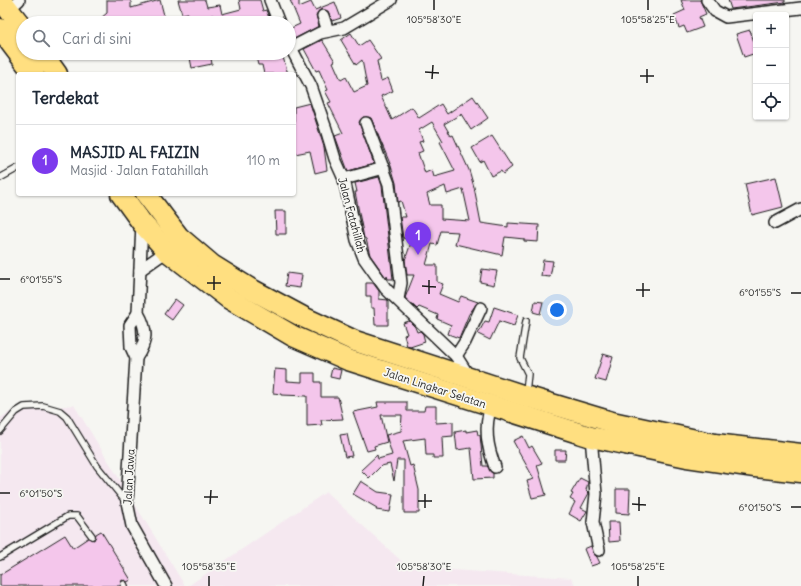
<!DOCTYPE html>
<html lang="id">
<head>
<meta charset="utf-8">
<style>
  :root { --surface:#fff; --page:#f6f6f7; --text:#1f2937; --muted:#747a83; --line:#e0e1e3; --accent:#7c3aed }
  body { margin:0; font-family:Delius,sans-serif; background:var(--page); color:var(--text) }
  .controls { position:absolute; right:12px; top:12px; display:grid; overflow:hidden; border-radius:4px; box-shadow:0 1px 3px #0004 }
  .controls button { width:36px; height:36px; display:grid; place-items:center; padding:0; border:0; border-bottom:1px solid var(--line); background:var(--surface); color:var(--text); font:20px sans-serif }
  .you { position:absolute; left:557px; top:310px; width:14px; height:14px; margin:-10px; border:3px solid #fff; border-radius:50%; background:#1a73e8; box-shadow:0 0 0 6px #1a73e833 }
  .badge { display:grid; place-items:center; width:26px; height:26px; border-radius:50%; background:var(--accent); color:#fff; font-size:13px; font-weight:700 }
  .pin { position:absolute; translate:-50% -33px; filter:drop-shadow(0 1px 2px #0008) }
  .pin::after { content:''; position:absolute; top:21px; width:14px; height:12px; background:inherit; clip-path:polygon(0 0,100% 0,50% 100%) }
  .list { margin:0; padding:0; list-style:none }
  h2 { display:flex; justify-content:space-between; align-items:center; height:52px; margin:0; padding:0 16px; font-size:17px }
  h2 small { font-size:13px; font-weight:400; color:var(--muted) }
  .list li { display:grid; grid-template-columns:26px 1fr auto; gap:12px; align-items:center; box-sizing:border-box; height:72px; padding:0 16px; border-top:1px solid var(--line) }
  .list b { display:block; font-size:15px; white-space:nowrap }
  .list p { margin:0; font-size:13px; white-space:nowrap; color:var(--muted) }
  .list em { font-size:13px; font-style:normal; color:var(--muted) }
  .icon { flex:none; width:22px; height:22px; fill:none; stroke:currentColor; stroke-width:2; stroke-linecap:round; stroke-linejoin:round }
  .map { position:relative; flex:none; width:801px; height:586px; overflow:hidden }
  .search { position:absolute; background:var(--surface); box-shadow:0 1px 3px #0004; left:16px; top:16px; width:280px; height:44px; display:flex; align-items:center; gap:10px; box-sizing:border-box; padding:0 14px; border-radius:22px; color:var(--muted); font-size:15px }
  .panel { position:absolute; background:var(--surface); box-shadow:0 1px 3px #0004; left:16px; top:72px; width:280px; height:124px; border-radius:4px }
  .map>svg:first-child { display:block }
  .built { fill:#f5e8f0 }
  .building { fill:#f4c6eb; stroke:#1c1c1c; fill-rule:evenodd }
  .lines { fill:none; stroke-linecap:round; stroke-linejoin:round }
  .lane-casing { stroke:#1c1c1c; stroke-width:8 }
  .street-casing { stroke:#1c1c1c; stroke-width:14 }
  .highway-casing { stroke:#1c1c1c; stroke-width:23 }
  .lane { stroke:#f6f6f2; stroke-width:5.5 }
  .street { stroke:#f6f6f2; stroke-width:11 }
  .highway { stroke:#ffdf80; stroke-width:20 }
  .ticks { fill:none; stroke:#1c1c1c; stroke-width:1.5 }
  .labels { text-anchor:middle; stroke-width:3.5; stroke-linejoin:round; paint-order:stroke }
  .street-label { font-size:11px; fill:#1c1c1c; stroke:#f6f6f2 }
  .ticks-label { font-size:10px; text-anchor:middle; fill:#1c1c1c; stroke:#f6f6f2; stroke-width:3.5; stroke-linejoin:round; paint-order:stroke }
</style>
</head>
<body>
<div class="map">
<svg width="801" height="586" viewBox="0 0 801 586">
  <rect width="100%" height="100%" fill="#f6f6f2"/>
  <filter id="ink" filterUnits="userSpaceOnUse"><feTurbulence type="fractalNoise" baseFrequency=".025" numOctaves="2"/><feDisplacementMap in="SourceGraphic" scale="8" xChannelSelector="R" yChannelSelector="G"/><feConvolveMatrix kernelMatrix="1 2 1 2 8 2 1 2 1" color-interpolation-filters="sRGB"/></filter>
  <g filter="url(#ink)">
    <g class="built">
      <path d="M74 405 185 586H0V418L10 412Z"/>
      <path d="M326 492 408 567 571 578 576 586H188Z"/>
    </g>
    <g class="building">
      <path d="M107 0H131V8L160 0 166 23H95L107 13Z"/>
      <path d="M178 0H205L207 7 220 5 222 14 241 9 239 0H260L263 11 266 10 271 23H242L241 21 232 23H215L213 15 198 18 199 23H188V13L182 14Z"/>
      <path d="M290 0H299V7L311 2 315 10 335 2 341 18 332 21 328 11 320 10 316 15 319 26 294 39 289 29 300 24Z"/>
      <path d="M681 0H700L706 14 699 17 703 27 687 33 684 26 679 28 674 15 685 10Z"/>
      <path d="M728 0H785V2L731 9Z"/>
      <path d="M750 30 756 48V53L744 57 736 34Z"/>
      <path d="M351 33 359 46 368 40 381 59 377 61 381 81 388 78 393 91 381 96 392 120 412 107 419 118 441 104 447 114 473 96 488 118 471 130 461 114 444 124 451 136 453 135 469 170 474 187 481 223 508 227V223L539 225 538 242 524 241V239L505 237 502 255 455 244 458 232 441 231 437 245 432 244 426 265H437V282L443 284 439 294 458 302 461 296 478 302 469 314 459 338 448 334 451 325 437 319 438 315 419 307 417 309 405 298 414 275H407L405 260 412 240 403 238 400 217H406L401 201 398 202 396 183 391 166 371 118 363 117 359 122 374 164 348 171 338 144 335 136 343 133 328 103 331 102 325 91 328 90 319 70 316 71 304 49 322 40 335 61 333 62 341 80 346 77 354 92 367 86 362 60 356 65 341 40ZM432 122 443 141 440 142 455 171 434 177 432 170 425 173 418 153 423 151 419 142 423 141 419 130ZM445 186 447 194 463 189 470 221 441 219V205H430L427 194Z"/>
      <path d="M189 53H210L212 64 192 68Z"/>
      <path d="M255 53H276L277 55 282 54 288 74H264L262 65H258Z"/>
      <path d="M310 103 324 147 327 170 315 173 310 151 295 154 294 147V107Z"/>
      <path d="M492 136 512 167 503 174 501 171 491 176 483 160 480 162 472 148Z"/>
      <path d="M379 177 382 186 393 279H388L387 276V279L370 255 366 239 364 238 355 192H357L355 183Z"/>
      <path d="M776 177 783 207 752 215 745 184Z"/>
      <path d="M275 211H286V234H276Z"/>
      <path d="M543 260 553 261 550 277 541 276Z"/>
      <path d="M482 269 497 271 494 285 480 282Z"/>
      <path d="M287 273 302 275 300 288 285 286Z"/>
      <path d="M366 283H373L379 291V299L388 300V325H375L374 308H371V296H366Z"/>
      <path d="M175 299 183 305 172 320 164 314Z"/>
      <path d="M535 301 543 302 540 314 533 312Z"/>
      <path d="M494 307 518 315 514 326 499 321 490 340 478 334 485 321 489 322Z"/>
      <path d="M409 321 415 327 417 332 420 331 423 334 425 342 410 347 407 346 404 335 407 334 403 323Z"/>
      <path d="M603 354 613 357 606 382 595 379Z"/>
      <path d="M332 368 341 370 339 379 330 377Z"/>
      <path d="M275 369 287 370V381L302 382V373H315V382H321V397H338L343 419 321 420 322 425 307 426V396L281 395V394L273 393Z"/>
      <path d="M377 402H407V411H424L425 406H436V423L453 422V436L442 437 443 458H433V455H426L425 438 403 441 410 466 413 465 419 490V513H404V460H397L394 481 390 464 381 466 369 478 361 470 377 455 378 459 392 455 386 435 401 431 402 415H381L387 442 374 446 375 449 367 451 353 412 378 407Z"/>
      <path d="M466 430V432L477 430 478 435H480L483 466H487L493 473V478L474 479 471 448 457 450 455 432Z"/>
      <path d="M347 434 352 456 345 457 340 435Z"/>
      <path d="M523 436 529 448 532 446 542 463 537 465 546 495 532 498 527 481 534 479 513 441Z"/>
      <path d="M555 450H566L565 460H555Z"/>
      <path d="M580 478 588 482 586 490 589 493 581 508 587 511 581 521 569 514 575 502 570 499 573 494 571 493Z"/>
      <path d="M361 481 378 492 393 494 390 512 376 510 377 508 353 494Z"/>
      <path d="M616 489H630L629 514 616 513Z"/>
      <path d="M608 522H619L620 541 609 542Z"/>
      <path d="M101 531 131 580 127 582 122 580 120 586H0V575L65 535 73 548 88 538 94 540 96 534Z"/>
      <path d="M591 546 594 554 597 557 600 563 591 566 584 549Z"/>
    </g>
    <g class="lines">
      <defs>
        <g id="lane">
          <path d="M0 178 18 168"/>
          <path d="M526 392 528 374 520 358 526 321"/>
          <path d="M0 431 16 412 24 407 43 406 60 411 67 417 97 466 126 502"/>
          <path d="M0 557 68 516H77L92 536"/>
          <path d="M124 584 125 586"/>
        </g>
        <g id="street">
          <path d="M270 0 279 23"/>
          <path d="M707 0 715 11 726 17 801 8"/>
          <path d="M9 9 19 0"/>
          <path d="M323 16 328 31"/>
          <path d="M289 44 311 86 326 129 335 159 344 179 357 240 364 258 386 289 456 356 470 378"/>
          <path d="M291 48 320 33 344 28 391 0"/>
          <path d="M366 123 389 184 400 274 401 283 398 299"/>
          <path d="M344 179 384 168"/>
          <path d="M775 223 801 209"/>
          <path d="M140 270 167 251"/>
          <path d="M138 313 130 325 131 347 136 358 127 502 132 526 166 586"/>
          <path d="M456 356 465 342 481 308"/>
          <path d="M136 358C147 342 148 330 138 313L142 223"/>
          <path d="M491 406C484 428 487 446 495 467"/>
          <path d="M591 437 596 494 593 522 599 550"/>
        </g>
        <g id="highway">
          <path d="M1 0 23 28"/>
          <path d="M0 29 34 74"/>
          <path d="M42 53 57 74"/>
          <path d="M121 194 142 223 167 251 228 298 293 336 348 360 591 437 687 457 755 467 801 472"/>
          <path d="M146 194 179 237 212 265 249 288 303 317 355 341 525 396 612 422 715 444 801 454"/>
        </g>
      </defs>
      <use href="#lane" class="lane-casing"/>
      <use href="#street" class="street-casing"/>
      <use href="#highway" class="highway-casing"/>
      <use href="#lane" class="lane"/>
      <use href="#street" class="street"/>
      <use href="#highway" class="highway"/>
    </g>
  </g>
  <path class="ticks" d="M434 10V0M648 10V0M425 72 439 73M640 76H654M432 79 433 65M647 83V69M0 279H10M207 283H221M422 286 436 287M214 290V276M636 290H650M791 293H801M429 294V280M643 297V283M0 493H10M204 497H218M418 501H432M210 504 211 490M632 504 646 505M791 507H801M425 508V494M639 511V497M209 586V576M423 586 424 576M638 586V576"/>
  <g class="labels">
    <g class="street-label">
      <text transform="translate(352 215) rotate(75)" y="4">Jalan Fatahillah</text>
      <text transform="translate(435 388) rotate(18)" y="4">Jalan Lingkar Selatan</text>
      <text transform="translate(129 477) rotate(-87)" y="4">Jalan Jawa</text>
    </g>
  </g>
  <g class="ticks-label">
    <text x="434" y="23">105°58'30"E</text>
    <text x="648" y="23">105°58'25"E</text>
    <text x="41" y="283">6°01'55"S</text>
    <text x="760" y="296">6°01'55"S</text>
    <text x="41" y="497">6°01'50"S</text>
    <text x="760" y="511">6°01'50"S</text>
    <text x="209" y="570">105°58'35"E</text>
    <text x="424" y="570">105°58'30"E</text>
    <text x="638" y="570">105°58'25"E</text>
  </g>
</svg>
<div class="controls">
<button>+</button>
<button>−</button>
<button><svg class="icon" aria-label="locate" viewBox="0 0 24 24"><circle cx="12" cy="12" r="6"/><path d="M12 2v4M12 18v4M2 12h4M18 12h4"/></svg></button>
</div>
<div class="you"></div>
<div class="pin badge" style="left:418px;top:255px">1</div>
<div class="search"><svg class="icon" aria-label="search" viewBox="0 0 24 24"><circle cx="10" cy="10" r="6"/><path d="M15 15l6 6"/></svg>Cari di sini</div>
<section class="panel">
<h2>Terdekat<small></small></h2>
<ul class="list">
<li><span class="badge">1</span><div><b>MASJID AL FAIZIN</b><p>Masjid · Jalan Fatahillah</p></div><em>110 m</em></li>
</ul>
</section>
</div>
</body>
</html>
